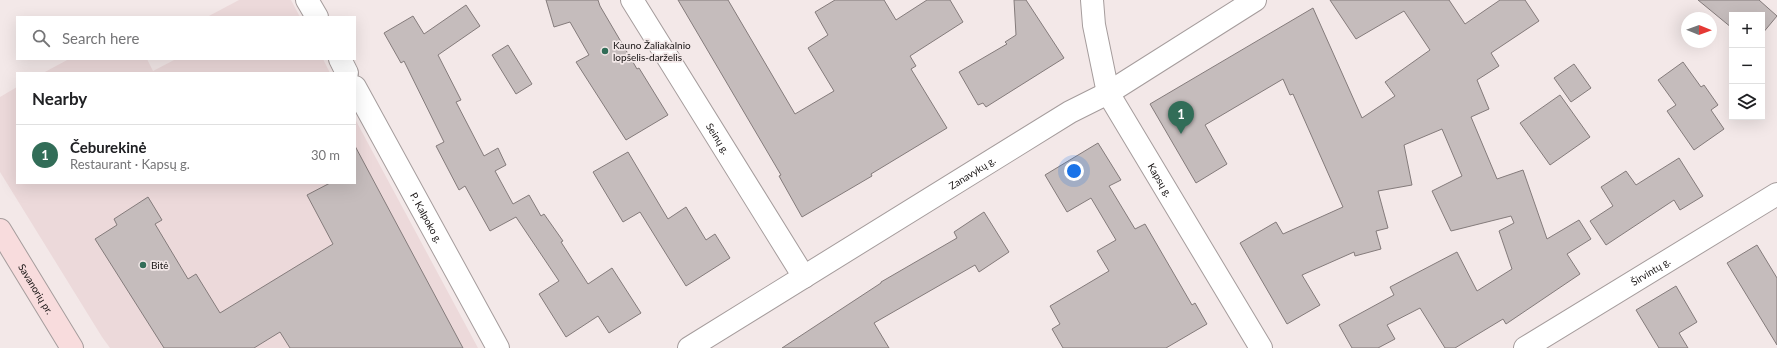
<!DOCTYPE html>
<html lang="en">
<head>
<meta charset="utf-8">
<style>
  :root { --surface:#fff; --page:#f6f6f6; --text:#202124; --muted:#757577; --line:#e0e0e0; --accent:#326d58 }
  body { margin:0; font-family:Lato,sans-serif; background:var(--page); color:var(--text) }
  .controls { position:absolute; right:12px; top:12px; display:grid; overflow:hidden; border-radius:0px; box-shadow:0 4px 16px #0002 }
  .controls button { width:36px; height:36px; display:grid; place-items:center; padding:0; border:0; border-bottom:1px solid var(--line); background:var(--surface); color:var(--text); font:20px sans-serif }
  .compass { position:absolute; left:1681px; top:12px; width:36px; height:36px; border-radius:50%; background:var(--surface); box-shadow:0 4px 16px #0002; rotate:91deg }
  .you { position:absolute; left:1074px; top:171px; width:14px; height:14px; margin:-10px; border:3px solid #fff; border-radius:50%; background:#1a73e8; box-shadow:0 0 0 6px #1a73e833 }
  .badge { display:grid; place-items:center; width:26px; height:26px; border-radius:50%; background:var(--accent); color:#fff; font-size:13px; font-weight:700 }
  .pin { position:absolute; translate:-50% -33px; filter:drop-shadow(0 1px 2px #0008) }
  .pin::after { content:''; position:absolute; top:21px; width:14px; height:12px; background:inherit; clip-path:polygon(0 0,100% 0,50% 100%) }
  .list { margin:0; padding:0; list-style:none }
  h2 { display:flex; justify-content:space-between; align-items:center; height:52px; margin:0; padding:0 16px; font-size:17px }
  h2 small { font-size:13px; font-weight:400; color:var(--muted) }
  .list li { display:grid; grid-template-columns:26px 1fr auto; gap:12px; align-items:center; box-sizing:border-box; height:60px; padding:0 16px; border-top:1px solid var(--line) }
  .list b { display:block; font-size:15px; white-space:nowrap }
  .list p { margin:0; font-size:13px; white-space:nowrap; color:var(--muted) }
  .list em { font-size:13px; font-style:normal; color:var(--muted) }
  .icon { flex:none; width:22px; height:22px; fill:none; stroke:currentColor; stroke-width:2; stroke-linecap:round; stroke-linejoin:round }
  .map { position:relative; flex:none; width:1777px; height:348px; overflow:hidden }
  .search { position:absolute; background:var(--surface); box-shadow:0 4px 16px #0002; left:16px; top:16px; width:340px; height:44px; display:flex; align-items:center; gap:10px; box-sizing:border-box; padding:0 14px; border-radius:0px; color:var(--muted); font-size:15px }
  .panel { position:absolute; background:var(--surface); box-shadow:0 4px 16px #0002; left:16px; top:72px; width:340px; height:112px; border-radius:0px }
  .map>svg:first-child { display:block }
  .built { fill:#ecd9da }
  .building { fill:#c5bcbc; stroke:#847b7b }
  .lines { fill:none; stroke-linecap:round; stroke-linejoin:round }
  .minor-casing { stroke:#a59c9c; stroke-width:24 }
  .tertiary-casing { stroke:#a59c9c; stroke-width:24 }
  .secondary-casing { stroke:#a59c9c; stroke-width:24 }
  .minor { stroke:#fff; stroke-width:22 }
  .tertiary { stroke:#fff; stroke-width:22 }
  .secondary { stroke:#f8dcdd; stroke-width:22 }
  .poi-dot { fill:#326d58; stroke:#f3e8e8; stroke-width:1.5 }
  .labels { text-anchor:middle; stroke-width:3.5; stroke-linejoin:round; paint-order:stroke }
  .poi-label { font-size:10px; fill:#181414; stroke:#f3e8e8; text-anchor:start }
  .street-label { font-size:10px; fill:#181414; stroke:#f3e8e8 }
</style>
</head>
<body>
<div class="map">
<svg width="1777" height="348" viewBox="0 0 1777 348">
  <rect width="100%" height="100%" fill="#f3e8e8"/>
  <g class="built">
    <path d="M239 0H291L300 17H207Z"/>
    <path d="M69 59H147L153 71 176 59H323L330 73H43Z"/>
    <path d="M17 87V183H355V119L478 348H110L102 337 0 172V97Z"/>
  </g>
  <g class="building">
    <path d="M546 0H598L600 6 637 69 639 68 668 115 626 140 576 62 589 55 570 22 554 27Z"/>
    <path d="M678 0H728L795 114 834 91 808 48 828 35 815 12 835 0H884L896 20 927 0H950L963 22 910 56 916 66 911 69 947 128 871 174 872 176 802 217 779 176 781 175Z"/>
    <path d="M1014 0H1026L1064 58 986 107 983 103 978 105 959 72 1007 44 1005 42 1016 35Z"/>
    <path d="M1330 0H1449L1465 24 1500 0H1525L1539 21 1491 53 1499 66 1477 80 1489 109 1471 117 1497 179 1523 170 1547 239 1579 220 1591 239 1567 254 1580 274 1506 324 1503 319 1455 348H1445L1420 308 1387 325 1395 339 1378 348H1352L1339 325 1394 295 1390 287 1457 252 1477 291 1512 269 1499 231 1514 223 1511 216 1451 231 1432 191 1462 176 1442 129 1404 145 1412 185 1378 191 1388 228 1376 231 1381 249 1355 256 1354 252 1302 275 1320 305 1287 324 1240 243 1276 222 1283 234 1343 207 1293 94 1290 95 1283 79 1205 125 1227 164 1196 183 1150 104 1313 8 1362 118 1395 96 1385 82 1430 50 1404 11 1356 39Z"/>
    <path d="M1698 0H1759L1777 16 1762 34V15H1732V28Z"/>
    <path d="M466 5 480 26 438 55 461 100 456 102 484 156 498 148 506 165 495 171 513 204 529 195 541 216 544 214 563 241 561 242 588 284 612 268 641 313 609 333 598 316 566 337 539 294 559 281 516 217 490 231 465 186 459 190 436 146 444 142 404 61 401 63 384 33 413 16 424 34Z"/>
    <path d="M508 45 532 84 516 94 492 55Z"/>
    <path d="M1683 62 1701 87 1704 85 1718 105 1711 110 1724 129 1694 150 1667 111 1676 105 1658 80Z"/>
    <path d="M1574 64 1591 88 1571 102 1554 78Z"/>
    <path d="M1560 95 1590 137 1550 165 1520 123Z"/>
    <path d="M1098 143 1121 180 1109 186 1135 229 1145 224 1192 305 1195 303 1207 324 1166 348H1063L1052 329 1060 324 1050 306 1109 271 1097 251 1116 240 1091 198 1067 212 1045 175Z"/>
    <path d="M355 146 463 348H290L280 332 254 348H164L95 239 117 225 114 219 148 197 162 220 155 224 188 279 196 274 220 313 333 244 307 195 330 183H355Z"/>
    <path d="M628 152 668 219 686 207 706 240 715 234 730 258 686 286 640 212 623 222 593 172Z"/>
    <path d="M1679 158 1703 196 1680 210 1674 200 1606 245 1590 221 1613 206 1601 187 1626 171 1636 185Z"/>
    <path d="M984 212 1009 252 979 272 975 265 874 323 889 348H782L881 283V282L957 238 954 232Z"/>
    <path d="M1757 245 1777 278V345L1727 263Z"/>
    <path d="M1676 286 1697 322 1679 333 1688 348H1659L1636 310Z"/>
  </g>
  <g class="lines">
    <defs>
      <g id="minor">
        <path id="s1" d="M632 0 804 277"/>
        <path id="s2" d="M1092 0 1094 25 1108 93 1261 348"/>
        <path id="s3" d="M689 348 1070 112 1108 93 1255 0"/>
        <path id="s4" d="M1525 348 1777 194"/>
      </g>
      <g id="tertiary">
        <path d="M307 0 317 17"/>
        <path d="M340 59 347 73"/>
        <path id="s5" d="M355 87 498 348"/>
      </g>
      <g id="secondary">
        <path id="s6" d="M0 230 72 348"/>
      </g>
    </defs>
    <use href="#minor" class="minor-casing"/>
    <use href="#tertiary" class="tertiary-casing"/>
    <use href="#secondary" class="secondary-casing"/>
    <use href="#minor" class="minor"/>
    <use href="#tertiary" class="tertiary"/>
    <use href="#secondary" class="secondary"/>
  </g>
  <g class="poi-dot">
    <circle cx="605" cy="51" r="4"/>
    <circle cx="143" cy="265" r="4"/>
  </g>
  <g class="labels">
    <g class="poi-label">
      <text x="613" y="49">Kauno Žaliakalnio<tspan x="613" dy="12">lopšelis-darželis</tspan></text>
      <text x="151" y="269">Bitė</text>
    </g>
    <g class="street-label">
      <text dy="4" stroke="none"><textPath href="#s1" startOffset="163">Seinų g.</textPath></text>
      <text dy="4" stroke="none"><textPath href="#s3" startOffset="333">Zanavykų g.</textPath></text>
      <text dy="4" stroke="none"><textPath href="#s2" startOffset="196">Kapsų g.</textPath></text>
      <text dy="4" stroke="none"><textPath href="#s5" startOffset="149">P. Kalpoko g.</textPath></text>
      <text dy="4" stroke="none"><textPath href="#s4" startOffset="147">Širvintų g.</textPath></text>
      <text dy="4" stroke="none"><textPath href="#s6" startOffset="69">Savanorių pr.</textPath></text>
    </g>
  </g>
</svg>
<div class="controls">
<button>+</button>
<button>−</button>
<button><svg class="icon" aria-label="layers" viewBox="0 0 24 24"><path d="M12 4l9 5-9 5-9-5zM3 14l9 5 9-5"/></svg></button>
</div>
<svg class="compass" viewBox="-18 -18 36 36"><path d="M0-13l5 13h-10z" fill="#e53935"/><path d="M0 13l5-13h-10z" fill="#757577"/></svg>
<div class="you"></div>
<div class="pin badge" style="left:1181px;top:134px">1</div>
<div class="search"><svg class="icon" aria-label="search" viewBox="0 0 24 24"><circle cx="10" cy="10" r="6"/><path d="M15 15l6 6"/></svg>Search here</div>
<section class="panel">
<h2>Nearby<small></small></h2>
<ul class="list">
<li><span class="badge">1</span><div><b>Čeburekinė</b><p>Restaurant · Kapsų g.</p></div><em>30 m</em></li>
</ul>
</section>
</div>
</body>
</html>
